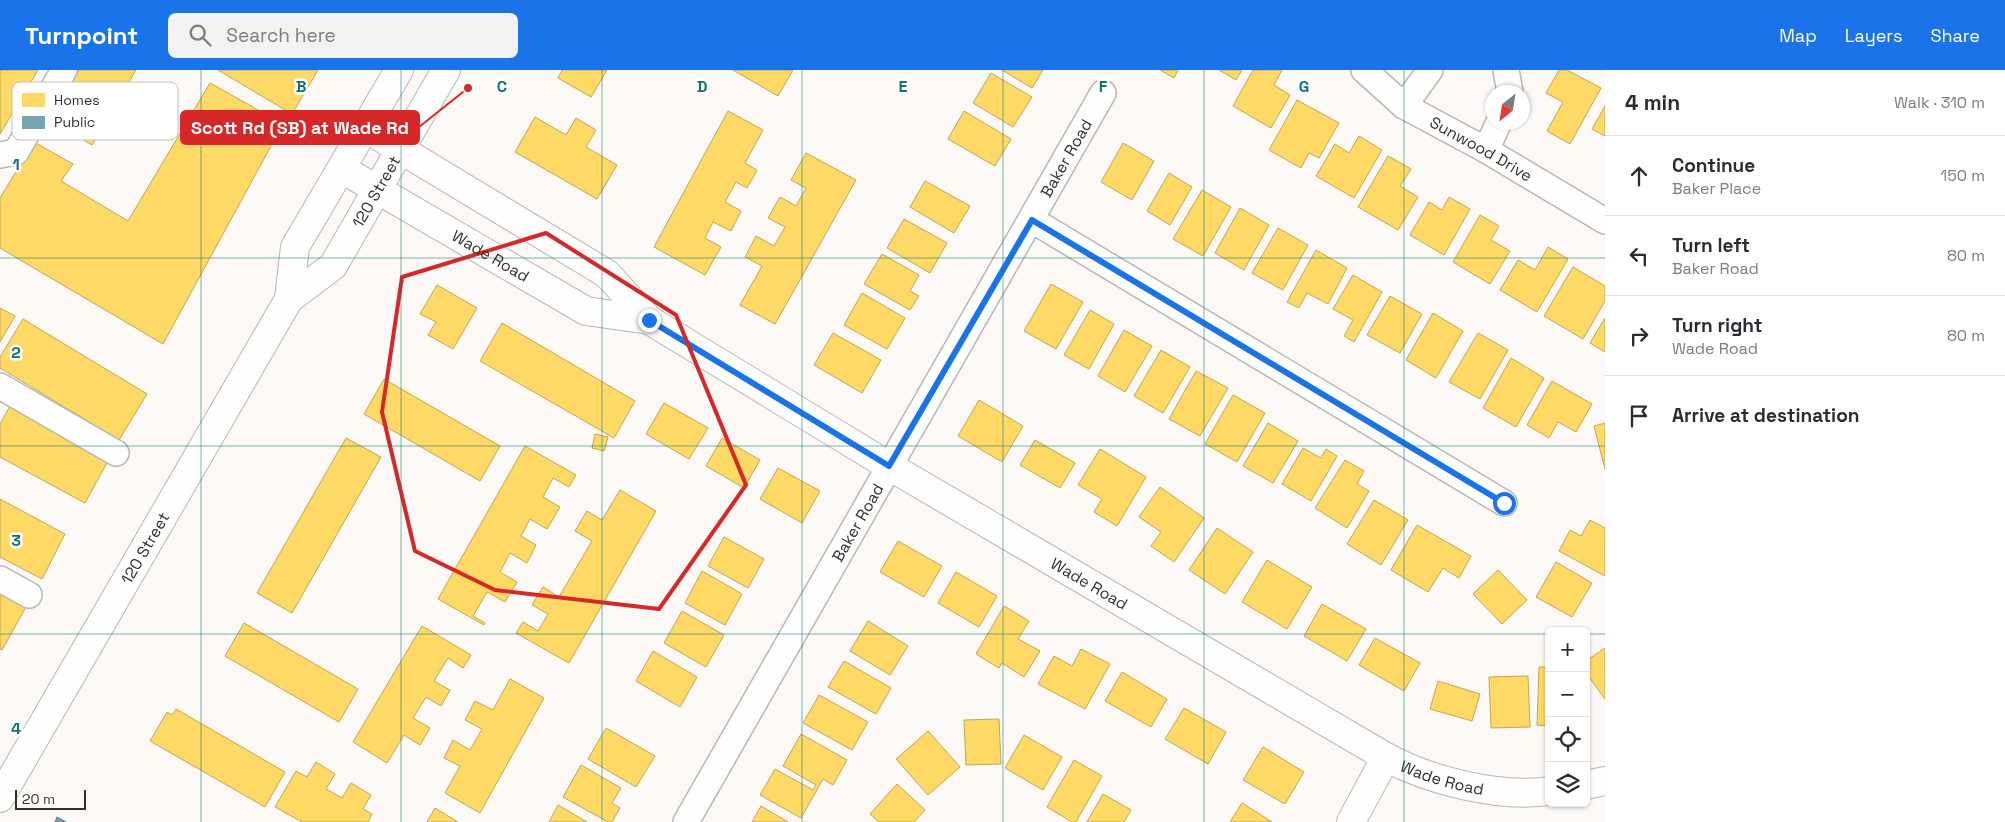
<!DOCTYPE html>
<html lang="en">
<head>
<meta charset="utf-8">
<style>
  :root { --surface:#fff; --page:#f2f2f3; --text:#2b2b33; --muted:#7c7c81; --line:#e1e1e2; --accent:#1a73e8 }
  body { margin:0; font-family:"Space Grotesk",sans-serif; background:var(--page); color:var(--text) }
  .controls { position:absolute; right:15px; bottom:15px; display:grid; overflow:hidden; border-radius:8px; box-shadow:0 1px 4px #0004 }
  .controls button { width:45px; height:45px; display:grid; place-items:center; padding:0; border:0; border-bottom:1px solid var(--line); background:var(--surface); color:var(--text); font:25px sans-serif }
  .compass { position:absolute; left:1485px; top:15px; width:45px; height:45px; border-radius:50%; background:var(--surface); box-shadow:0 1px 4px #0004; rotate:210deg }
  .scale { position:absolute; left:15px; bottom:12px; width:71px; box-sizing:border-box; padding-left:5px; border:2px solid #322f2b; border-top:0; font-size:14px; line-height:18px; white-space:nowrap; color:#322f2b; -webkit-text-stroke:4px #fff; paint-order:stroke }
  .stop { position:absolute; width:15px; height:15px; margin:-11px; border:4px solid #1a73e8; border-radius:50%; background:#fff }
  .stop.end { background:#1a73e8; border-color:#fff; box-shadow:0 1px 5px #0008 }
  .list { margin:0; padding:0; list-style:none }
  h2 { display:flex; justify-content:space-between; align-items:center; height:65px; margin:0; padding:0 20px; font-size:21px }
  h2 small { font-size:16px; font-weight:400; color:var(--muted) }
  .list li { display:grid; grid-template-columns:32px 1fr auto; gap:15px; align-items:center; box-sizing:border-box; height:80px; padding:0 20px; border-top:1px solid var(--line) }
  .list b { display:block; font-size:19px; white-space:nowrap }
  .list p { margin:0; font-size:16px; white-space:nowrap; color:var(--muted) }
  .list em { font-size:16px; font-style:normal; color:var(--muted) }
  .icon { flex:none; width:28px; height:28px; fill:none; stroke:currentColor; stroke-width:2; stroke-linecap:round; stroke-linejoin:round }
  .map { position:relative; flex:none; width:1605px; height:752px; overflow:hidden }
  header { display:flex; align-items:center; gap:30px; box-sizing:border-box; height:70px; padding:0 25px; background:var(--accent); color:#fff }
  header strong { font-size:24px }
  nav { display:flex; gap:28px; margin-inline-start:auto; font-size:18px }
  .search { width:350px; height:45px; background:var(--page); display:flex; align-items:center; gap:12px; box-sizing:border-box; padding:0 18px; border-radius:8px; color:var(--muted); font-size:19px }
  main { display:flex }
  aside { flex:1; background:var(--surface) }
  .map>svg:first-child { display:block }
  .homes { fill:#ffd966; stroke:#c2a654 }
  .public { fill:#76a5af; stroke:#628287 }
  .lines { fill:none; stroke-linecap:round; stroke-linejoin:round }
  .minor-casing { stroke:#b9b6b3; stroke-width:28 }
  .tertiary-casing { stroke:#b9b6b3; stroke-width:30 }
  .secondary-casing { stroke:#b9b6b3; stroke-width:30 }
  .minor { stroke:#fefefe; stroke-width:25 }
  .tertiary { stroke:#fefefe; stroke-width:28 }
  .secondary { stroke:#fefefe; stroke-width:28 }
  .route { stroke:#1a73e8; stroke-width:6 }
  .marked { fill:none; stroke:#d62828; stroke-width:4; stroke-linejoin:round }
  .grid { fill:none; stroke:#0f766e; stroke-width:1; stroke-opacity:0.55 }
  .labels { text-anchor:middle; stroke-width:5; stroke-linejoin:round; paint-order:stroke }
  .street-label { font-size:16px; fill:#322f2b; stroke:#fff }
  .key { fill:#fff; stroke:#c2c1bf; stroke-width:1 }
  .key-label { font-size:14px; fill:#322f2b }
  .grid-label { font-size:16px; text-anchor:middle; font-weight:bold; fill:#0f766e; stroke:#fff; stroke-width:5; stroke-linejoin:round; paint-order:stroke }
  .leader { fill:none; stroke:#d62828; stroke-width:2 }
  .callout-dot { fill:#d62828; stroke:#fff; stroke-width:2 }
  .callout { fill:#d62828; stroke:#d62828; stroke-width:2 }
  .callout-label { font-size:18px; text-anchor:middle; font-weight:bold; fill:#fff }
</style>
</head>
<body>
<header>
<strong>Turnpoint</strong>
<div class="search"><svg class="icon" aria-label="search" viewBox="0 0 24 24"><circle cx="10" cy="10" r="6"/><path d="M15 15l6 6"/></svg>Search here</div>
<nav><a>Map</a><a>Layers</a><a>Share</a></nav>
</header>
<main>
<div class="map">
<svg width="1605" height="752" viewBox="0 0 1605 752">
  <rect width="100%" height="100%" fill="#fbf8f5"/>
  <g class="homes">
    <path d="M0 0H38L0 64Z"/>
    <path d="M79 0H136L92 75 49 49Z"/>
    <path d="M218 0H318L292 44Z"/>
    <path d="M562 0H607L591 27 558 8Z"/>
    <path d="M733 0H793L778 26Z"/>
    <path d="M1002 0H1043L1032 18Z"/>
    <path d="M1160 0H1178L1174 8Z"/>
    <path d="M1219 0H1242L1236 10Z"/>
    <path d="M1253 0H1282L1274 15 1290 25 1271 58 1233 36Z"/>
    <path d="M1559 0H1567L1601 18 1570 74 1547 61 1563 32 1546 23Z"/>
    <path d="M991 3 1032 27 1013 57 973 33Z"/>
    <path d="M210 13 283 54 163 274 0 178V128L34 72 73 94 61 111 128 151Z"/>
    <path d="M1297 30 1339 53 1319 88 1309 83 1301 98 1269 80Z"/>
    <path d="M1605 36V66L1592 59Z"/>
    <path d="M728 41 763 60 745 93 757 100 747 118 736 112 725 132 741 141 731 161 713 152 705 168 721 177 705 205 654 177Z"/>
    <path d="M964 41 1011 69 995 96 948 69Z"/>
    <path d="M535 47 566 65 576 48 596 60 586 77 617 95 597 129 515 82Z"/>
    <path d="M1359 66 1382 80 1354 128 1316 106 1335 74 1349 83Z"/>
    <path d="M1123 73 1154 91 1132 130 1101 112Z"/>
    <path d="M806 83 856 110 775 254 740 235 762 196 745 187 756 166 774 176 785 157 768 148 780 127 796 136 806 118 791 110Z"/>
    <path d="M1388 86 1411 99 1400 116 1418 127 1398 160 1358 137Z"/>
    <path d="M1169 103 1192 117 1170 155 1147 141Z"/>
    <path d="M925 111 970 136 954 163 910 137Z"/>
    <path d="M1202 120 1231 137 1203 186 1173 169Z"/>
    <path d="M1449 127 1470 139 1444 185 1410 165 1429 132 1442 140Z"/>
    <path d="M1240 138 1269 155 1244 200 1215 183Z"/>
    <path d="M1480 145 1499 156 1491 170 1510 181 1490 214 1453 192Z"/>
    <path d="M904 149 947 173 930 203 887 178Z"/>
    <path d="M1278 158 1308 175 1283 220 1252 203Z"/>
    <path d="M1548 177 1568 189 1537 242 1500 220 1518 190 1535 200Z"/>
    <path d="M1316 180 1347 198 1328 234 1307 223 1299 238 1287 232Z"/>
    <path d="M882 184 919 205 910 221 919 226 910 240 864 214Z"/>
    <path d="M1573 197 1605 216V231L1583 269 1544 246Z"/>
    <path d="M1353 205 1382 222 1354 272 1344 266 1353 250 1333 239Z"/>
    <path d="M1051 214 1083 232 1056 279 1024 261Z"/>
    <path d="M437 215 477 238 453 279 428 265 436 252 420 244Z"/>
    <path d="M862 223 905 248 887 279 844 255Z"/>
    <path d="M1390 226 1422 244 1400 283 1367 265Z"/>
    <path d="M0 238 15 246 0 272Z"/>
    <path d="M1090 240 1114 254 1089 299 1064 285Z"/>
    <path d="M1433 243 1463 261 1436 308 1406 290Z"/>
    <path d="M1605 248V282L1590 273Z"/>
    <path d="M23 249 147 324 119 370 0 298V287Z"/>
    <path d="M502 253 635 331 614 368 480 291Z"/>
    <path d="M1124 260 1152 276 1125 322 1098 306Z"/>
    <path d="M833 263 881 290 862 323 814 295Z"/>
    <path d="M1478 263 1508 280 1480 329 1449 312Z"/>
    <path d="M1161 280 1190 297 1163 343 1134 326Z"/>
    <path d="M1511 288 1544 308 1516 357 1483 338Z"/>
    <path d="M1196 301 1228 318 1200 366 1169 349Z"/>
    <path d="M384 309 500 376 480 411 364 344Z"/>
    <path d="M1552 311 1592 334 1576 362 1558 352 1549 368 1527 355Z"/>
    <path d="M1233 325 1265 343 1237 392 1205 374Z"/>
    <path d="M979 330 1023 356 1002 392 958 366Z"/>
    <path d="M664 333 708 358 689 389 646 364Z"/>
    <path d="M10 336 109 389 85 433 0 387V354Z"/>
    <path d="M1268 353 1298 371 1273 413 1243 396Z"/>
    <path d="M1605 353V399L1594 356Z"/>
    <path d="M595 364 608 367 604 381 592 378Z"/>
    <path d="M346 368 381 387 292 543 257 523Z"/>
    <path d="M722 368 760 390 744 418 706 396Z"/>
    <path d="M1035 370 1075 393 1060 418 1020 395Z"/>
    <path d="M525 376 576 405 569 417 553 408 543 427 560 437 547 459 530 449 521 466 536 475 527 493 510 483 500 502 517 512 505 532 487 522 473 546 485 553 484 555 438 529Z"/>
    <path d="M1303 378 1321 388 1326 379 1337 386 1311 431 1282 414Z"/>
    <path d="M1100 379 1146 407 1117 456 1094 442 1102 429 1078 415Z"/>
    <path d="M1345 390 1364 401 1357 414 1369 421 1347 458 1315 438Z"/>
    <path d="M778 398 820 421 802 453 760 429Z"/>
    <path d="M1160 417 1204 448 1174 492 1151 476 1161 462 1139 447Z"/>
    <path d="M620 420 656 441 569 593 516 563 523 552 538 561 548 544 532 535 543 517 559 527 592 471 575 461 587 441 602 450Z"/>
    <path d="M0 429 65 464 42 509 0 487Z"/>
    <path d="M1374 430 1408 450 1381 495 1347 474Z"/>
    <path d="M1590 450 1605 458V506L1559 481 1570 460 1581 466Z"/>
    <path d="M1417 455 1471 486 1459 508 1443 498 1428 522 1391 500Z"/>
    <path d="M1217 458 1253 482 1225 524 1189 500Z"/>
    <path d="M724 467 764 489 748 518 708 496Z"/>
    <path d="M898 471 942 496 924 527 880 502Z"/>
    <path d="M1267 490 1312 517 1287 559 1242 532Z"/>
    <path d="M1556 492 1592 513 1572 547 1536 527Z"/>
    <path d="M1498 500 1527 530 1502 554 1473 524Z"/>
    <path d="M702 501 742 524 725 555 685 533Z"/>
    <path d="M956 502 997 526 979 557 938 533Z"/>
    <path d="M0 521 27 535 2 580 0 579Z"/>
    <path d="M1322 534 1366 559 1347 591 1304 566Z"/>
    <path d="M1004 536 1029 551 1018 569 1040 581 1024 607 1002 593 999 598 976 584Z"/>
    <path d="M682 541 724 565 706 597 664 573Z"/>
    <path d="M868 551 908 576 890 605 850 581Z"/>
    <path d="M244 553 358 619 339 652 225 586Z"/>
    <path d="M422 556 471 585 463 598 448 588 434 611 450 620 441 636 426 627 413 648 430 658 420 675 404 665 387 693 353 672Z"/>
    <path d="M1375 568 1420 593 1404 621 1359 595Z"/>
    <path d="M1605 578V629L1586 603V591Z"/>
    <path d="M1081 579 1110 594 1085 639 1038 614 1054 586 1072 596Z"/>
    <path d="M653 581 697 607 680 637 636 611Z"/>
    <path d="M844 591 891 618 876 644 828 617Z"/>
    <path d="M1539 597H1549V656L1537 655Z"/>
    <path d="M1122 602 1167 629 1151 657 1105 631Z"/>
    <path d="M1528 606 1530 657 1491 658 1489 607Z"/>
    <path d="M510 609 544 628 480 743 445 723 460 696 444 688 453 670 470 680 482 659 465 650 475 631 493 640Z"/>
    <path d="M1438 611 1480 624 1472 651 1430 639Z"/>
    <path d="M819 625 868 652 852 680 803 653Z"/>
    <path d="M1184 638 1226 662 1208 694 1165 669Z"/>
    <path d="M176 639 285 702 265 737 150 671 167 642 172 645Z"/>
    <path d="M999 649 1001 694 966 695 964 650Z"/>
    <path d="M606 658 655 686 636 717 588 689Z"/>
    <path d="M928 661 960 697 928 725 896 689Z"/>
    <path d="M801 664 847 690 833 715 823 709 801 748 760 725 775 699 813 720 816 715 783 696Z"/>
    <path d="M1024 665 1062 687 1043 720 1005 698Z"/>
    <path d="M1263 677 1304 702 1285 734 1243 710Z"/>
    <path d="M1074 690 1102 706 1076 752H1072L1047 737Z"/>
    <path d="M316 692 335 704 326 719 342 728 351 713 371 725 363 739 372 744 368 752H302L275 737 296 701 307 707Z"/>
    <path d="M581 695 621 718 612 733 620 738 612 752H608L563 727Z"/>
    <path d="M897 714 925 740 914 752H879L870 744Z"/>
    <path d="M1103 724 1131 740 1124 752H1087Z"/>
    <path d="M1242 733 1272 752H1230Z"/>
    <path d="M558 735 587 752H549Z"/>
    <path d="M761 736 788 752H752Z"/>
    <path d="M435 738 458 752H427Z"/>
  </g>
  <path class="public" d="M57 747 66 752H55Z"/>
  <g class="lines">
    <defs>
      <g id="minor">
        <path id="s1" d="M1364 0 1404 36 1486 80 1605 151"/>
        <path d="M1506 0 1510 22"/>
        <path d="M1404 36 1430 0"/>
        <path d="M1486 80 1499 52"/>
        <path d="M0 85 16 82 64 0"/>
        <path d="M1032 150 1504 433"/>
        <path d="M0 316 116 383"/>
        <path d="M0 509 29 525"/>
        <path id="s2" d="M686 752 1103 23"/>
      </g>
      <g id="tertiary">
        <path id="s3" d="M365 58 607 204 649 250 889 396 1386 687C1430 711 1499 728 1549 721"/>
        <path id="s4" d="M342 99 586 241 649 250"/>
        <path d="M1586 715 1605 711"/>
        <path d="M1351 752 1386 687"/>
      </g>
      <g id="secondary">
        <path id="s5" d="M289 229 333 196 446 0"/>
        <path id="s6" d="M0 728 289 229 295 177 399 0"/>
      </g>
    </defs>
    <use href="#minor" class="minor-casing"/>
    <use href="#tertiary" class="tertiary-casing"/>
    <use href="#secondary" class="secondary-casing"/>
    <use href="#minor" class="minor"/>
    <use href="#tertiary" class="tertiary"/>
    <use href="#secondary" class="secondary"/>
  </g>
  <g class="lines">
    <path class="route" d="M649 250 889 396 1032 150 1504 433"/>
  </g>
  <path class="marked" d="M546 163 676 245 746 415 659 539 495 520 415 481 382 342 402 207Z"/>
  <path class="grid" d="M201 0V752M401 0V752M602 0V752M802 0V752M1003 0V752M1204 0V752M1404 0V752M0 188H1605M0 376H1605M0 564H1549M1586 564H1605"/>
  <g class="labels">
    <g class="street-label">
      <text dy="6" stroke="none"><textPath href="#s1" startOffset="142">Sunwood Drive</textPath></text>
      <text dy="6" stroke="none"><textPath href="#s2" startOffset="765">Baker Road</textPath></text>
      <text dy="6" stroke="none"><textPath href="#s5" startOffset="141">120 Street</textPath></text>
      <text dy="6" stroke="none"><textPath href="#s4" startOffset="172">Wade Road</textPath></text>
      <text dy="6" stroke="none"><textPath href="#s2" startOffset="345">Baker Road</textPath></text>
      <text dy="6" stroke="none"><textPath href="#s6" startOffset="289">120 Street</textPath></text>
      <text dy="6" stroke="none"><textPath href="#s3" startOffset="858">Wade Road</textPath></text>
      <text dy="6" stroke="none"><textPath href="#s3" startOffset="1262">Wade Road</textPath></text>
    </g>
  </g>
  <rect x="12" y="12" width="166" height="58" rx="8" class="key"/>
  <rect x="22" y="23" width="23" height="14" fill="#ffd966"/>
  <rect x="22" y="46" width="23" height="13" fill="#76a5af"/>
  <g class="key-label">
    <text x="54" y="35">Homes</text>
    <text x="54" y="57">Public</text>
  </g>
  <g class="grid-label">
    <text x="301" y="22">B</text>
    <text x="502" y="22">C</text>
    <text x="702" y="22">D</text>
    <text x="903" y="22">E</text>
    <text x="1103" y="22">F</text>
    <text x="1304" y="22">G</text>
    <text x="16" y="100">1</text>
    <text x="16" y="288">2</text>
    <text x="16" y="476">3</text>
    <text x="16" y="664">4</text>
  </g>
  <path class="leader" d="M468 18L419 57"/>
  <circle class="callout-dot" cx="468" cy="18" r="5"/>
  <rect class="callout" x="181" y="41" width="238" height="33" rx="5"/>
  <g class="callout-label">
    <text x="300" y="64">Scott Rd (SB) at Wade Rd</text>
  </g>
</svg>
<div class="controls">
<button>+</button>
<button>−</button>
<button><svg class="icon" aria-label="locate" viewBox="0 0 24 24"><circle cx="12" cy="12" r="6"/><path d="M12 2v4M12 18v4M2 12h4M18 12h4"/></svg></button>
<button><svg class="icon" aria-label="layers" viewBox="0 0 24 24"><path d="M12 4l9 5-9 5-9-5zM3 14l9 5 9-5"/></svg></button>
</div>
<svg class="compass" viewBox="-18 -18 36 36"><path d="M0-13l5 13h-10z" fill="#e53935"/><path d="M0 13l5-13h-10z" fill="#7c7c81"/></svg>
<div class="scale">20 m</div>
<div class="stop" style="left:1504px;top:433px"></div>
<div class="stop end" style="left:649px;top:250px"></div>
</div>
<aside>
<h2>4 min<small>Walk · 310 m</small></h2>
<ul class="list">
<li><svg class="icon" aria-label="ahead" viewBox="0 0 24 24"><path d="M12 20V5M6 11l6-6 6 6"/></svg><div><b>Continue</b><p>Baker Place</p></div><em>150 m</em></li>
<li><svg class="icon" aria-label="left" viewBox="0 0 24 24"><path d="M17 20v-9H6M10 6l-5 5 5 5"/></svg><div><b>Turn left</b><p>Baker Road</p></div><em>80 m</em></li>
<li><svg class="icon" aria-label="right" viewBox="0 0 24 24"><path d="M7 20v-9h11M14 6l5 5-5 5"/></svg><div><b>Turn right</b><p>Wade Road</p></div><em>80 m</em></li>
<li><svg class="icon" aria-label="arrive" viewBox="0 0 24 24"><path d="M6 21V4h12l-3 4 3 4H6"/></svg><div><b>Arrive at destination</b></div></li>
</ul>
</aside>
</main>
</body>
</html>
